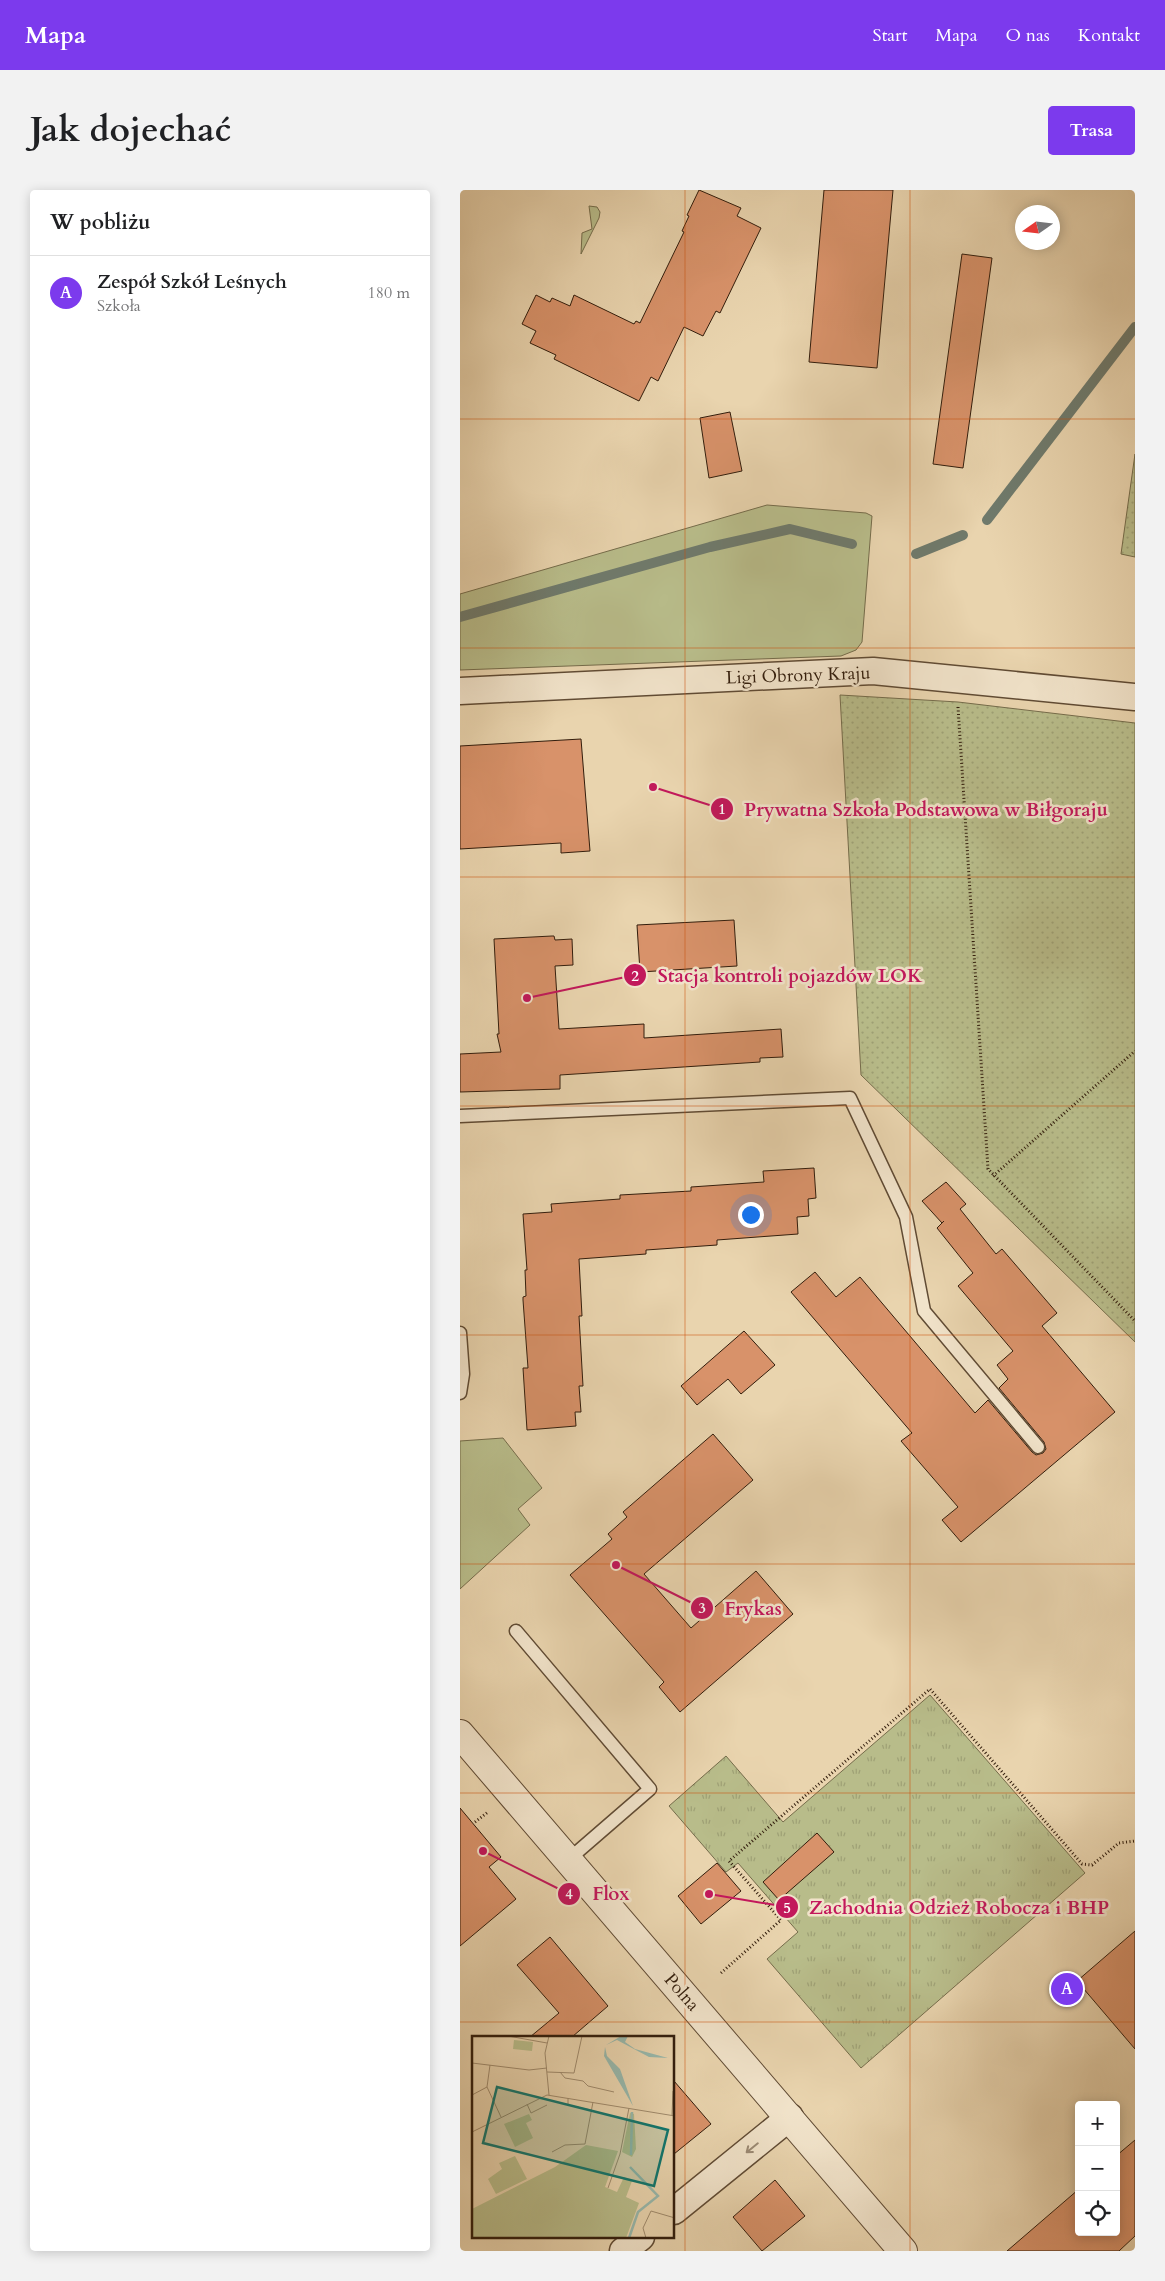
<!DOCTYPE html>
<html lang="pl">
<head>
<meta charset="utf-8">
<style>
  :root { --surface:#fff; --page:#f2f2f2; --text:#202124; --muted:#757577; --line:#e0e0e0; --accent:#7c3aed }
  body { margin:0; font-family:Cardo,serif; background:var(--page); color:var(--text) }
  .controls { position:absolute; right:15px; bottom:15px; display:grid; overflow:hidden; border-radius:5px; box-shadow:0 2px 12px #0003 }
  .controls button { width:45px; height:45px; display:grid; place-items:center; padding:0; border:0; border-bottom:1px solid var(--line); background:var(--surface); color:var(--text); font:25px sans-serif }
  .compass { position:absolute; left:555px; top:15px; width:45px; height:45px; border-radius:50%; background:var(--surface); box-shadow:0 2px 12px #0003; rotate:256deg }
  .you { position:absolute; left:290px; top:1024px; width:18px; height:18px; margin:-12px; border:4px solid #fff; border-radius:50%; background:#1a73e8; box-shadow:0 0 0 8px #1a73e833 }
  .badge { display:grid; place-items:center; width:32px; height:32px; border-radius:50%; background:var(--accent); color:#fff; font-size:16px; font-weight:700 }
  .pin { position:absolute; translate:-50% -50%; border:2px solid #fff; box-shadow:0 1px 5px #0006 }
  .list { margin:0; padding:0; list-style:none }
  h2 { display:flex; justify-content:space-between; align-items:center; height:65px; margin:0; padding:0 20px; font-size:21px }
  h2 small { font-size:16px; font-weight:400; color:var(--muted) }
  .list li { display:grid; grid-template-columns:32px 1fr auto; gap:15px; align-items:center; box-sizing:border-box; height:75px; padding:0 20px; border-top:1px solid var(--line) }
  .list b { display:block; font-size:19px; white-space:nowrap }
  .list p { margin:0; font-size:16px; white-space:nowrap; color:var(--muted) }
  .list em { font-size:16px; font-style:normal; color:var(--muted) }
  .icon { flex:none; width:28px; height:28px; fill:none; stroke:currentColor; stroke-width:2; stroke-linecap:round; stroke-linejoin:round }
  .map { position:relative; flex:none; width:675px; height:2061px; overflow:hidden; border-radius:5px }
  header { display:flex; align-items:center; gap:30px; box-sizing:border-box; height:70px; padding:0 25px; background:var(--accent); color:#fff }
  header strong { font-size:24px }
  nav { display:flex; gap:28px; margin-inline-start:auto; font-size:18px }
  .intro { display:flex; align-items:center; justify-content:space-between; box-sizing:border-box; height:120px; padding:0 30px }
  h1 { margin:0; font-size:35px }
  .button { padding:12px 22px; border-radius:5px; background:var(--accent); color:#fff; font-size:18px; font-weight:700 }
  main { display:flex; gap:30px; padding:0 30px }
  aside { flex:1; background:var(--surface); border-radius:5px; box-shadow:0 2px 12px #0003 }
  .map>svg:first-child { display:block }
  .grass { fill:#b8bc8a; stroke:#756c4b }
  .park { fill:url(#park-tufts); stroke:#756c4b }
  .garden { fill:url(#garden-dots); stroke:#756c4b }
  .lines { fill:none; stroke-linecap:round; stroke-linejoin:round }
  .stream { stroke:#6f7a6c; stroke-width:10 }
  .building { fill:#d8926a; stroke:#321d0c }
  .service-casing { stroke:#604b34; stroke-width:15 }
  .minor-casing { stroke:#604b34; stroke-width:29 }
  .tertiary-casing { stroke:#604b34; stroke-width:30 }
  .path { stroke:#321d0c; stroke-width:3; stroke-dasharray:1 2.5; stroke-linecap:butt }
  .service { stroke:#f1e3ca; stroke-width:12 }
  .minor { stroke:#f1e3ca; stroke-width:26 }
  .tertiary { stroke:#f1e3ca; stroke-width:28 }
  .oneway { stroke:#9b8a74 }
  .grid { fill:none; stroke:#cd500c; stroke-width:1; stroke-opacity:0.55 }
  .labels { text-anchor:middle; stroke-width:5; stroke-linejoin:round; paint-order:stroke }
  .street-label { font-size:18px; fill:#321d0c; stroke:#f1e3ca }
  .inset-river { fill:none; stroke:#97b8ac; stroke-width:2.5 }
  .inset-road { fill:none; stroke:#a08b6d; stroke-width:1 }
  .view { fill:#0f766e; fill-opacity:0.15; stroke:#0f766e; stroke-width:2.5 }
  .inset-edge { fill:none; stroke:#321d0c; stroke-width:2.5 }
  .leader { fill:none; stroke:#c2185b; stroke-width:2 }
  .callout-dot { fill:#c2185b; stroke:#f1e3ca; stroke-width:2 }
  .mark-label { font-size:15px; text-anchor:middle; font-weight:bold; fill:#fff }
  .callout-label { font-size:19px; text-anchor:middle; font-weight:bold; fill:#c2185b; stroke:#f1e3ca; stroke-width:5; stroke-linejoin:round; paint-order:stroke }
</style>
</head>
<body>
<header>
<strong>Mapa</strong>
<nav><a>Start</a><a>Mapa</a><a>O nas</a><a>Kontakt</a></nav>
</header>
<div class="intro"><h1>Jak dojechać</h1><a class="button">Trasa</a></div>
<main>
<aside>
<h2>W pobliżu<small></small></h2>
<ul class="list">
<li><span class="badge">A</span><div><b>Zespół Szkół Leśnych</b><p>Szkoła</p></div><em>180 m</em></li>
</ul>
</aside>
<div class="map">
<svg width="675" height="2061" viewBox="0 0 675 2061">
  <defs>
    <pattern id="park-tufts" width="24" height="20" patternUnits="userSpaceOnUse" patternTransform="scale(1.25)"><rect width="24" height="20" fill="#b8bc8a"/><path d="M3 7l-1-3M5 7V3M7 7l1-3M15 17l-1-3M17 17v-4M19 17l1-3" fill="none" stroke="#9fa176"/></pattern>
    <pattern id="garden-dots" width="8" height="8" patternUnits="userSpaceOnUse" patternTransform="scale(1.25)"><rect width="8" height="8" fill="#b8bc8a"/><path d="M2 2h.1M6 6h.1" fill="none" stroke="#9fa176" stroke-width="1.8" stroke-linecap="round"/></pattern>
  </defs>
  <rect width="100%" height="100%" fill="#e9d4ae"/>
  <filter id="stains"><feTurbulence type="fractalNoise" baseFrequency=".004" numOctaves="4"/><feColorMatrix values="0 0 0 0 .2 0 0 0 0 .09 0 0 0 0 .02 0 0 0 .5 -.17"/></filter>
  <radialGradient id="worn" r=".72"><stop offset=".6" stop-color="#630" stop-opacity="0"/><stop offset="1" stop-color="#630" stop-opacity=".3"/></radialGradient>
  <g class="grass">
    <path d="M129 16 137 17 140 22 139 28 121 64 122 43 132 39Z"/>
    <path d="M307 315 406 323 412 326 402 452 396 460 381 466 0 480V404Z"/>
    <path d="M43 1248 82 1298 58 1319 70 1335 0 1399V1251Z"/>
  </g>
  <path class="park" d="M470 1505 625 1683 401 1878 307 1769 338 1742 278 1673 266 1682 209 1616 266 1566 323 1632Z"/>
  <g class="garden">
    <path d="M675 264V367L661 364Z"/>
    <path d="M380 505 498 512 675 533V1152L401 885Z"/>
  </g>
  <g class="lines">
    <g class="stream">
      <path d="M527 330 675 137"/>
      <path d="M456 364 503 345"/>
      <path d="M0 427 250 357 330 339 392 354"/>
    </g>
  </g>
  <g class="building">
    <path d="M239 0 281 18 277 26 301 38 260 123 256 121 243 146 224 137 198 191 191 187 179 211 94 169 96 165 70 153 76 141 62 134 76 105 90 112 92 108 110 116 114 105 174 134 176 131 180 133 224 42 222 41 229 26 227 25Z"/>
    <path d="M364 0H433L417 178 349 172Z"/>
    <path d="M502 64 532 68 503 278 473 274Z"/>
    <path d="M270 222 282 281 249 288 240 228Z"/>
    <path d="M121 549 130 661 101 663V653L0 659V556Z"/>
    <path d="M274 730 277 776 180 782 177 735Z"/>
    <path d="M92 746H94L95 750 112 749 113 775 95 776 99 839 184 834V848L321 839 323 867 300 868V872L100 885V899L0 902V864L41 862 37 844H39L34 749Z"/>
    <path d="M354 978 356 1008 348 1009 349 1026 337 1027 338 1044 257 1050V1055L186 1060V1064L119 1069 122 1126H119L123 1196H119L121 1222H115L116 1236 67 1240 63 1178H68L63 1110V1107L66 1106 65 1080H67L63 1024 92 1022 91 1014 160 1009V1005L231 1001V997L304 992 303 981Z"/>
    <path d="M486 992 506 1014 500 1019 536 1064 542 1059 597 1123 582 1136 655 1222 501 1352 482 1330 498 1317 441 1251 452 1243 331 1102 355 1082 376 1107 400 1087 515 1223 528 1210 572 1262 576 1265 583 1263 586 1259 584 1252 539 1198 548 1189 537 1175 553 1161 498 1096 513 1083 477 1038 484 1031 482 1033 462 1011Z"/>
    <path d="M284 1141 315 1175 281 1204 268 1189 237 1215 221 1196Z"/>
    <path d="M253 1244 293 1290 184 1384 231 1438 296 1381 333 1424 220 1522 199 1497 204 1492 110 1385 152 1349 148 1344 167 1327 163 1322Z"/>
    <path d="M0 1618 41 1667 29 1677 56 1709 0 1756Z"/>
    <path d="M357 1643 374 1662 319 1710 303 1692Z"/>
    <path d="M257 1673 281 1701 241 1734 218 1706Z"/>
    <path d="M675 1741V1859L617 1791Z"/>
    <path d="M90 1747 148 1816 112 1847H70L99 1823 57 1775Z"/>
    <path d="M214 1891 251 1934 214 1964Z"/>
    <path d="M675 1950V2046L659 2061H547L619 1999V2042H656V1966Z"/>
    <path d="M315 1990 345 2026 302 2061 273 2027Z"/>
  </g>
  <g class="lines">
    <defs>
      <g id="service">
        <path d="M0 926 390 908 446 1027 464 1121 578 1257"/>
        <path d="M0 1143 3 1184 0 1203"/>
        <path d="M56 1441 190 1599 108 1670"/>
      </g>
      <g id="minor">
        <path d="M0 501 413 481 675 507"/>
        <path d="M214 2021 330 1927"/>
        <path d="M163 2061 181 2047"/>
      </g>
      <path id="tertiary" d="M0 1544 443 2061"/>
    </defs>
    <use href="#service" class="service-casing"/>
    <use href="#minor" class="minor-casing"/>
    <use href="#tertiary" class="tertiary-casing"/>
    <g class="path">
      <path d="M498 517 528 979 675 1131"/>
      <path d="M533 986 675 861"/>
      <path d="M15 1632 28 1622"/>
      <path d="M261 1783 321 1730 269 1671 470 1499 622 1674 632 1675 659 1653 675 1651"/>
    </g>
    <use href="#service" class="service"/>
    <use href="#minor" class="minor"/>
    <use href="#tertiary" class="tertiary"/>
  </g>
  <defs><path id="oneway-shaft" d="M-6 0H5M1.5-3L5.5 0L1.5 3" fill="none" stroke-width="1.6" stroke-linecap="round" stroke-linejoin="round" transform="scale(1.25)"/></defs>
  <use class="oneway" href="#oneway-shaft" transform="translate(292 1958) rotate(141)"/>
  <path class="grid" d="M225 0V2061M450 0V2061M0 229H675M0 458H675M0 687H675M0 916H675M0 1145H675M0 1374H675M0 1603H675M0 1832H675"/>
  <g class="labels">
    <g class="street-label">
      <text transform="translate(338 485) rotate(-2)" y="6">Ligi Obrony Kraju</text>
      <text transform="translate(222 1802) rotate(49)" y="6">Polna</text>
    </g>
  </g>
  <g transform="translate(12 1846)">
    <rect width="202" height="202" fill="#e9d4ae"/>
    <path d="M42 4 61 6 60 15 41 13ZM158 77 162 78 164 113 160 121 150 116Z" fill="#b8bc8a"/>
    <path d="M57 78 60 84 54 87 61 102 43 111 32 88ZM43 120 55 143 24 158 16 143 30 133 27 127Z" fill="#b8bc8a"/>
    <path d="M114 109 146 115 133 151 145 156 152 141 160 145 154 161 167 167 154 202H0V173L83 131Z" fill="#b8bc8a"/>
    <path d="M149 0H156L153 6 163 13 196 22 177 21 145 4 134 9ZM133 11 135 20 148 33 161 70 132 20Z" fill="#97b8ac"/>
    <path class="inset-river" d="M159 119 160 76M157 202 166 176 186 160 158 131"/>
    <path class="inset-road" d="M36 0 75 7M0 27 57 34 75 32M75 36 102 37 110 0M88 36 93 42 111 45 116 50 142 56M15 51 29 81M15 51 18 29M0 59 15 51M77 59 73 17 77 0M96 62V69L119 74M55 68 59 77 75 69M200 79 201 55M0 96 75 59 203 80M80 116 93 109 113 108 121 66M136 152 148 118 157 72M174 202 171 192 179 175 203 182"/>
    <path class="view" d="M25 51 196 94 182 150 11 107Z"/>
    <rect width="202" height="202" class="inset-edge"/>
  </g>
  <path class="leader" d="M193 597L262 619M67 808L175 785M156 1375L242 1418M23 1661L109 1704M249 1704L327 1717"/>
  <g class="callout-dot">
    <circle cx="193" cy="597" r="5"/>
    <circle cx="67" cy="808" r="5"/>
    <circle cx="156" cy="1375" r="5"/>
    <circle cx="23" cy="1661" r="5"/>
    <circle cx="249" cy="1704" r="5"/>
    <circle cx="262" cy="619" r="12"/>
    <circle cx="175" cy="785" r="12"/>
    <circle cx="242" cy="1418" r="12"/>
    <circle cx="109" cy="1704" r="12"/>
    <circle cx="327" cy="1717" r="12"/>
  </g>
  <g class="mark-label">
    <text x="262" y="624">1</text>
    <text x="175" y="791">2</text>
    <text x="242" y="1423">3</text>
    <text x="109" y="1709">4</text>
    <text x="327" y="1723">5</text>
  </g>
  <g class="callout-label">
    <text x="466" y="626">Prywatna Szkoła Podstawowa w Biłgoraju</text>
    <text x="330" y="792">Stacja kontroli pojazdów LOK</text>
    <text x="293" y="1425">Frykas</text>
    <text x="151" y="1710">Flox</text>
    <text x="499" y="1724">Zachodnia Odzież Robocza i BHP</text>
  </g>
  <rect width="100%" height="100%" filter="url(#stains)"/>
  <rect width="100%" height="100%" fill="url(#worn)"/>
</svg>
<div class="controls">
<button>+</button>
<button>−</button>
<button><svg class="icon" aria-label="locate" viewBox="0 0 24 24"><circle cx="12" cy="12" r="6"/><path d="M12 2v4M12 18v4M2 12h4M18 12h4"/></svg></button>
</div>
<svg class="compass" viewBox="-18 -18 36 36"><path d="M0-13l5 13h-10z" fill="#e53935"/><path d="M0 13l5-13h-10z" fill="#757577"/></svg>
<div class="you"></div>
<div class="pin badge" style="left:607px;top:1799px">A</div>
</div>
</main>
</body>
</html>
